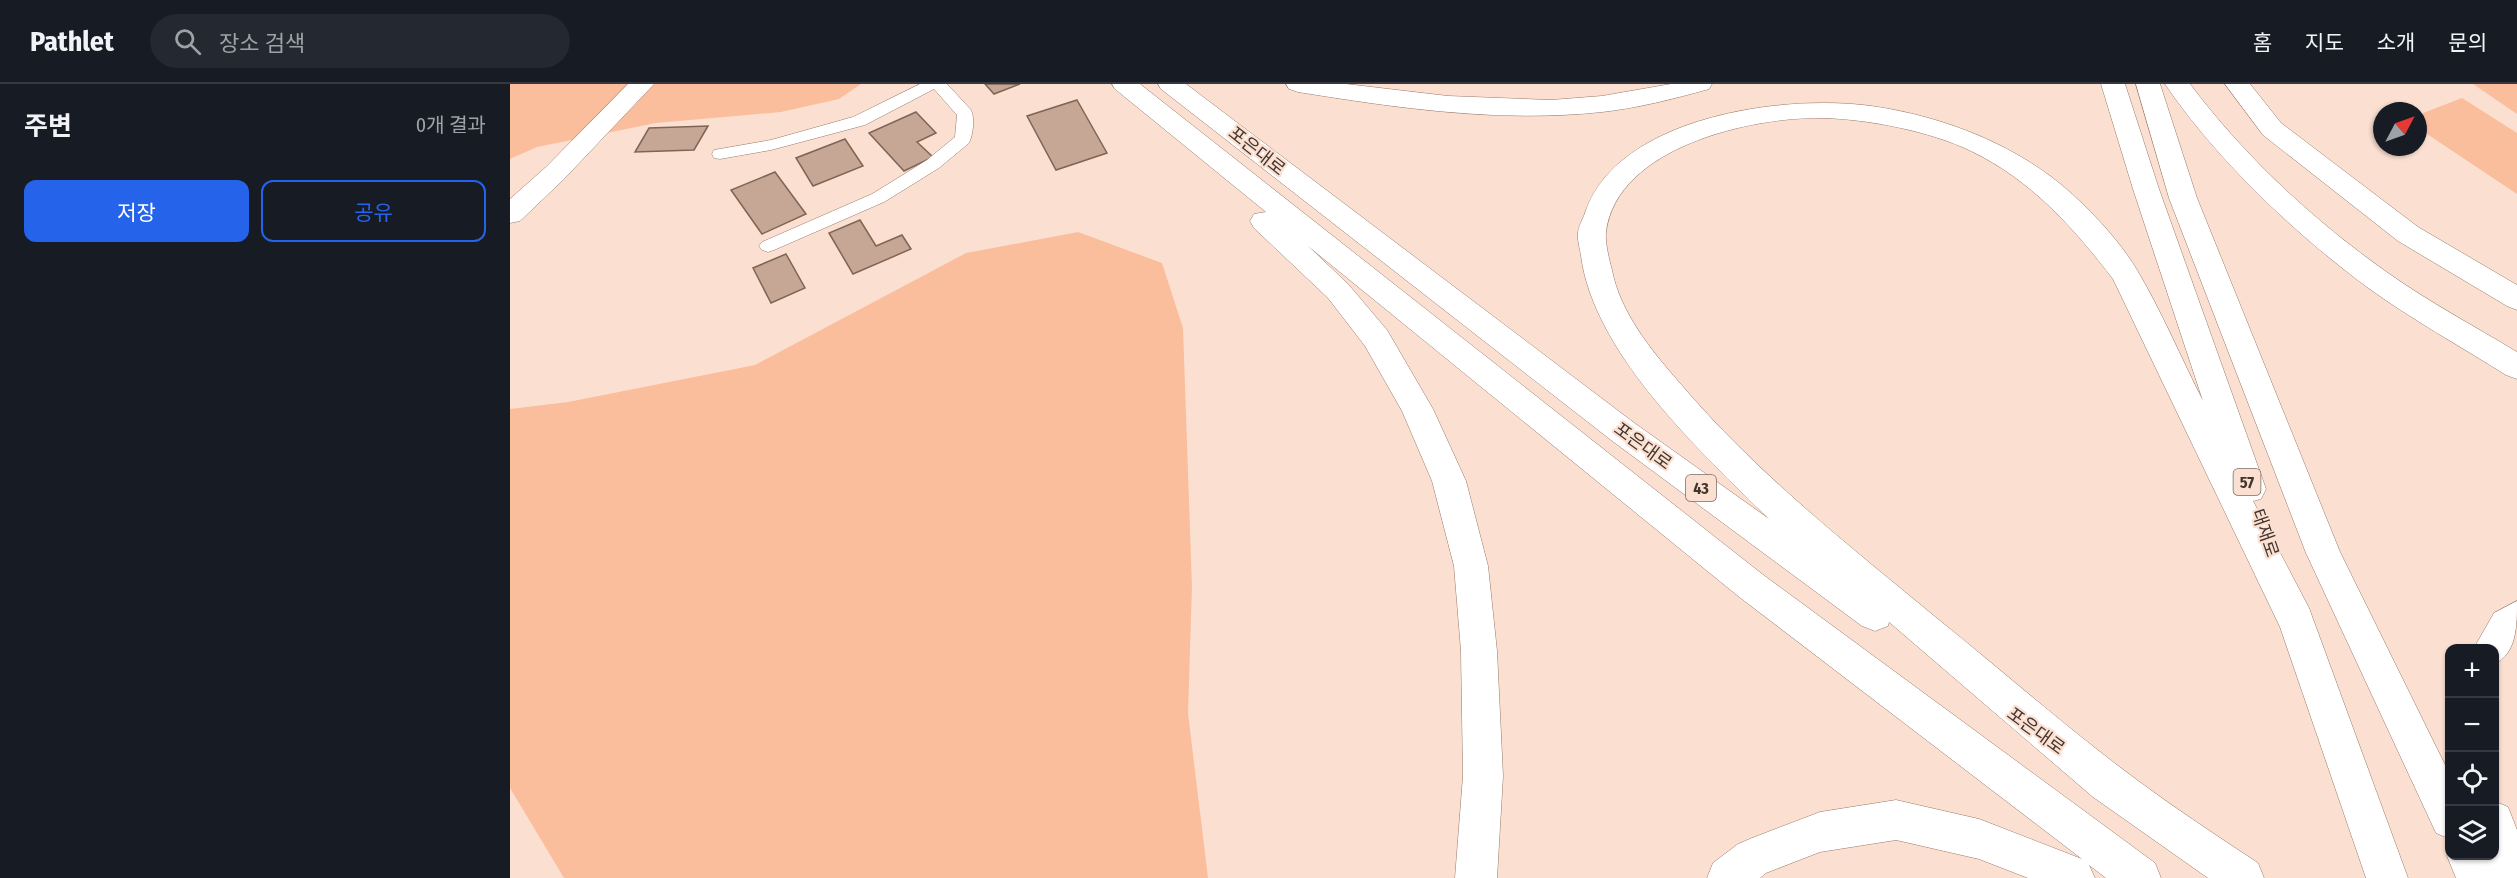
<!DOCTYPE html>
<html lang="ko">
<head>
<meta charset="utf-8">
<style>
  :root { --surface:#171b24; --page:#242831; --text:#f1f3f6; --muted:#9ea1a6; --line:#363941; --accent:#2563eb }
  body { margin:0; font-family:"Fira Sans Condensed","Noto Sans KR",sans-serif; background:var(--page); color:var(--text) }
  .controls { position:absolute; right:18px; bottom:18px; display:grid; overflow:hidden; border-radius:12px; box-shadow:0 2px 4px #0004 }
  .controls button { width:54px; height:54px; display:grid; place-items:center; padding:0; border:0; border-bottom:2px solid var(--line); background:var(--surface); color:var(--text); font:30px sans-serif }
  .compass { position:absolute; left:1863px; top:18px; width:54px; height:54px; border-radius:50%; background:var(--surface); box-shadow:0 2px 4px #0004; rotate:49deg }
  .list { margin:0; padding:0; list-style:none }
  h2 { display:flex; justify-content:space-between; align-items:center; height:78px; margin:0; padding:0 24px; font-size:26px }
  h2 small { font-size:20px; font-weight:400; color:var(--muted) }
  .actions { display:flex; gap:12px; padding:18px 24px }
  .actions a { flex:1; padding:14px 0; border:2px solid var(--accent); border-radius:12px; text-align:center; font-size:21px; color:var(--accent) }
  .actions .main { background:var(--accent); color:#fff }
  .icon { flex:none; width:33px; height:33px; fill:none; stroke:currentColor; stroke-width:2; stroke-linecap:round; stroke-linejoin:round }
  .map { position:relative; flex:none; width:2007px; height:794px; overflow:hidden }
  header { display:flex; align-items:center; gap:36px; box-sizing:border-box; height:84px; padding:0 30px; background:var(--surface); border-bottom:2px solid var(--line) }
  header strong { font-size:28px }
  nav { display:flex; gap:33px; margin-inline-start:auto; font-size:21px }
  .search { width:420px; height:54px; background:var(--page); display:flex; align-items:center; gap:15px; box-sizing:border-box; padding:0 21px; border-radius:33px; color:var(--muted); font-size:22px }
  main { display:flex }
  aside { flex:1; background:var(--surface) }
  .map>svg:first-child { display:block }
  .green { fill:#fabe9d }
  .building { fill:#c6a695; stroke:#806454; stroke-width:1.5 }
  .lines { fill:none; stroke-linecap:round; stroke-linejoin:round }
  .service-casing { stroke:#977969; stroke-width:1 }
  .minor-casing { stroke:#977969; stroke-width:1 }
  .trunk-casing { stroke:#977969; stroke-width:1 }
  .service { fill:#fff; fill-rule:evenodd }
  .minor { fill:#fff; fill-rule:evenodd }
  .trunk { fill:#fff; fill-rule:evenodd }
  .labels { text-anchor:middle; stroke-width:4.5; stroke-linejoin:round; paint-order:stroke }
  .shield { fill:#fbe0d2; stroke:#7a685f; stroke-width:1.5 }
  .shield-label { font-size:16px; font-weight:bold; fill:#42352e }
  .street-label { font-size:18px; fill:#42352e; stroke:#fbe0d2 }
</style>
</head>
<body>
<header>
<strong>Pathlet</strong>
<div class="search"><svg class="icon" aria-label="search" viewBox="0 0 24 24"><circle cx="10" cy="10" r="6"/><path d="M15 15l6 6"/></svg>장소 검색</div>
<nav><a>홈</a><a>지도</a><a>소개</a><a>문의</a></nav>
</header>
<main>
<aside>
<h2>주변<small>0개 결과</small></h2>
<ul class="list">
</ul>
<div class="actions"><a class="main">저장</a><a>공유</a></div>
</aside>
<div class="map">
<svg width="2007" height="794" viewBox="0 0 2007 794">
  <rect width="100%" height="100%" fill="#fbe0d2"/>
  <g class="green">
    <path d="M0 0H351L329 15 271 28 146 39 27 63 0 75Z"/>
    <path d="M1963 0H2007V30Z"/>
    <path d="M1952 14 2007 49V110L1908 44V31Z"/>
    <path d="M568 148 652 179 673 244 682 503 678 629 698 794H54L0 704V325L58 318 245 281 456 169Z"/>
  </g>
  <g class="building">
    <path d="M475 0H510L484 10Z"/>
    <path d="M567 16 597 69 546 86 517 32Z"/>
    <path d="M406 28 426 49 407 58 423 73 394 87 359 49Z"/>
    <path d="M198 42 184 66 125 68 139 44Z"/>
    <path d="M335 55 353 82 303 102 286 74Z"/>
    <path d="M265 88 296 130 252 150 221 106Z"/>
    <path d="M350 136 366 162 392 151 401 165 343 190 319 149Z"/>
    <path d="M276 170 295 204 261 219 243 184Z"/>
  </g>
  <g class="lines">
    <defs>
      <path id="service" d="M410 0H437L461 26C465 34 463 51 459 59L429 84 374 118 264 166 258 168 252 166 249 162 252 158 362 110 417 76 445 53 447 31 424 5 355 41 261 66 210 75 204 74 202 70 204 66 261 56 343 33Z"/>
      <g id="minor">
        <path d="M118 0H144L54 95 10 137 0 139V115L36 83Z"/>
        <path d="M1715 0H1740L1771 39 1908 143 2007 201V226L1997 222 1888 157 1753 51Z"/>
      </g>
      <g id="trunk">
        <path d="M602 0H630L1252 490 1645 779 1651 794H1596L1579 781 1585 794H1518L1469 775 1386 756 1310 768 1256 789 1250 794H1197L1203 779 1228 760 1242 754 1310 728 1386 716 1469 735 1572 775 1228 512 798 162 838 200 877 246 923 325 956 397 978 482 987 567 993 692 987 794H945L953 692 951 567 944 482 922 397 892 327 855 262 818 214 744 144 740 137 744 130 756 128 605 5Z"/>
        <path d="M648 0H676L1123 338 1259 435C1191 368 1084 270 1071 172 1070 165 1067 155 1068 148 1069 141 1074 133 1076 126 1110 32 1275 10 1361 22 1433 32 1508 61 1562 110 1586 132 1611 159 1627 186 1652 228 1671 274 1693 317L1623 105 1591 0H1615L1649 105 1756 405 1751 415 1743 417 1799 524 1898 794H1856L1770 543 1603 195C1563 143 1521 96 1461 67 1420 47 1357 35 1312 34 1241 33 1107 63 1096 148 1095 159 1099 175 1102 186 1110 228 1141 266 1168 297 1246 389 1337 460 1429 536 1495 589 1559 646 1627 696 1666 725 1707 752 1748 779L1754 794H1698L1583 713 1379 538 1378 542 1365 547 1352 542 1101 356 651 5Z"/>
        <path d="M776 0H836L938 12 1041 16 1092 12 1161 0H1202L1199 5C1163 15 1128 24 1092 28 990 39 888 24 788 8L779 5Z"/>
        <path d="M1626 0H1650L1687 114 1830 468 1940 691V755L1926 749 1796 469 1659 114Z"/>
        <path d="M1655 0H1680C1734 72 1804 137 1878 189 1919 218 1964 242 2007 268V295L1996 291C1950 262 1901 235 1857 203 1784 149 1706 75 1655 0Z"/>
        <path d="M2007 517C2007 541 2007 570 1984 580V564H1964L1984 529Z"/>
        <path d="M1984 717 1998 723 2007 746V794H1946L1937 772 1940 765V772H1984Z"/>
      </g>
    </defs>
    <use href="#service" class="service-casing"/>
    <use href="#minor" class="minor-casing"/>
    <use href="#trunk" class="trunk-casing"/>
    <use href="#service" class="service"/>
    <use href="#minor" class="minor"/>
    <use href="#trunk" class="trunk"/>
  </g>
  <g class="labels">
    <g class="shield">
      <rect x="1723.5" y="385" width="27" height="26" rx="4.5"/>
      <rect x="1176" y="391" width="30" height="26" rx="4.5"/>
    </g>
    <g class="shield-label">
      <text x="1737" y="404">57</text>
      <text x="1191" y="410">43</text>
    </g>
    <g class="street-label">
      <text transform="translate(747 67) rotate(38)" y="6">포은대로</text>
      <text transform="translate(1133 362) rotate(36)" y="6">포은대로</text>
      <text transform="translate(1755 449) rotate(71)" y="6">태재로</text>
      <text transform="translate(1526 647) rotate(36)" y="6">포은대로</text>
    </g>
  </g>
</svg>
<div class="controls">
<button>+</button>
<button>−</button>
<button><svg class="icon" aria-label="locate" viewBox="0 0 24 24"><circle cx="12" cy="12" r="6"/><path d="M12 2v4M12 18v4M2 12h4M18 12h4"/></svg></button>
<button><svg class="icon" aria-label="layers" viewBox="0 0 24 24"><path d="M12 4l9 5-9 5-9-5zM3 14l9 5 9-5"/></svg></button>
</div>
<svg class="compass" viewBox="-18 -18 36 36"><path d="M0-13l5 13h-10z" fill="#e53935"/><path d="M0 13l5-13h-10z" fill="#9ea1a6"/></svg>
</div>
</main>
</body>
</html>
